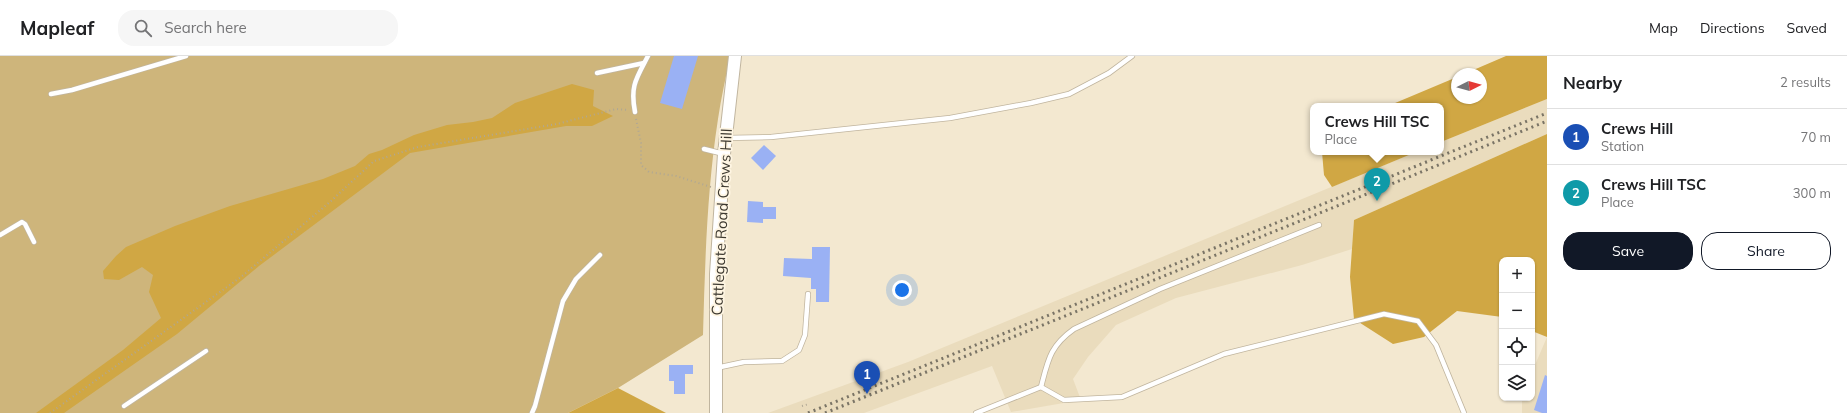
<!DOCTYPE html>
<html lang="en">
<head>
<meta charset="utf-8">
<style>
  :root { --surface:#fff; --page:#f6f6f6; --text:#202124; --muted:#757577; --line:#e0e0e0; --accent:#111827 }
  body { margin:0; font-family:Mulish,sans-serif; background:var(--page); color:var(--text) }
  .controls { position:absolute; right:12px; bottom:12px; display:grid; overflow:hidden; border-radius:8px; box-shadow:0 1px 3px #0004 }
  .controls button { width:36px; height:36px; display:grid; place-items:center; padding:0; border:0; border-bottom:1px solid var(--line); background:var(--surface); color:var(--text); font:20px sans-serif }
  .compass { position:absolute; left:1451px; top:12px; width:36px; height:36px; border-radius:50%; background:var(--surface); box-shadow:0 1px 3px #0004; rotate:84deg }
  .you { position:absolute; left:902px; top:234px; width:14px; height:14px; margin:-10px; border:3px solid #fff; border-radius:50%; background:#1a73e8; box-shadow:0 0 0 6px #1a73e833 }
  .badge { display:grid; place-items:center; width:26px; height:26px; border-radius:50%; background:var(--accent); color:#fff; font-size:13px; font-weight:700 }
  .pin { position:absolute; translate:-50% -33px; filter:drop-shadow(0 1px 2px #0008) }
  .pin::after { content:''; position:absolute; top:21px; width:14px; height:12px; background:inherit; clip-path:polygon(0 0,100% 0,50% 100%) }
  .popup { position:absolute; left:1310px; top:47px; width:134px; height:52px; box-sizing:border-box; display:grid; place-content:center; border-radius:8px; background:var(--surface); filter:drop-shadow(0 1px 3px #0005); font-size:13px; white-space:nowrap; color:var(--muted) }
  .popup b { font-size:15px; color:var(--text) }
  .popup::after { content:''; position:absolute; left:50%; top:100%; margin-left:-8px; border:8px solid transparent; border-top-color:var(--surface) }
  .list { margin:0; padding:0; list-style:none }
  h2 { display:flex; justify-content:space-between; align-items:center; height:52px; margin:0; padding:0 16px; font-size:17px }
  h2 small { font-size:13px; font-weight:400; color:var(--muted) }
  .list li { display:grid; grid-template-columns:26px 1fr auto; gap:12px; align-items:center; box-sizing:border-box; height:56px; padding:0 16px; border-top:1px solid var(--line) }
  .list b { display:block; font-size:15px; white-space:nowrap }
  .list p { margin:0; font-size:13px; white-space:nowrap; color:var(--muted) }
  .list em { font-size:13px; font-style:normal; color:var(--muted) }
  .actions { display:flex; gap:8px; padding:12px 16px }
  .actions a { flex:1; padding:9px 0; border:1px solid var(--accent); border-radius:16px; text-align:center; font-size:14px; color:var(--accent) }
  .actions .main { background:var(--accent); color:#fff }
  .icon { flex:none; width:22px; height:22px; fill:none; stroke:currentColor; stroke-width:2; stroke-linecap:round; stroke-linejoin:round }
  .map { position:relative; flex:none; width:1547px; height:357px; overflow:hidden }
  header { display:flex; align-items:center; gap:24px; box-sizing:border-box; height:56px; padding:0 20px; background:var(--surface); border-bottom:1px solid var(--line) }
  header strong { font-size:19px }
  nav { display:flex; gap:22px; margin-inline-start:auto; font-size:14px }
  .search { width:280px; height:36px; background:var(--page); display:flex; align-items:center; gap:10px; box-sizing:border-box; padding:0 14px; border-radius:16px; color:var(--muted); font-size:15px }
  main { display:flex }
  aside { flex:1; background:var(--surface) }
  .map>svg:first-child { display:block }
  .built { fill:#eadcbd }
  .green { fill:#ceb57b }
  .forest { fill:#d0a744 }
  .building { fill:#9ab1f4 }
  .lines { fill:none; stroke-linecap:round; stroke-linejoin:round }
  .service-casing { stroke:#c0b59f; stroke-width:6 }
  .tertiary-casing { stroke:#c0b59f; stroke-width:14 }
  .path { stroke:#afa795; stroke-width:2; stroke-dasharray:1 3; stroke-linecap:butt }
  .service { stroke:#fff; stroke-width:4.5 }
  .tertiary { stroke:#fff; stroke-width:12 }
  .rail { stroke:#7a7466; stroke-width:3; stroke-dasharray:2 4; stroke-linecap:butt }
  .labels { text-anchor:middle; stroke-width:3.5; stroke-linejoin:round; paint-order:stroke }
  .street-label { font-size:15px; fill:#3d3930; stroke:#fef5e2 }
</style>
</head>
<body>
<header>
<strong>Mapleaf</strong>
<div class="search"><svg class="icon" aria-label="search" viewBox="0 0 24 24"><circle cx="10" cy="10" r="6"/><path d="M15 15l6 6"/></svg>Search here</div>
<nav><a>Map</a><a>Directions</a><a>Saved</a></nav>
</header>
<main>
<div class="map">
<svg width="1547" height="357" viewBox="0 0 1547 357">
  <rect width="100%" height="100%" fill="#f3e8d0"/>
  <g class="built">
    <path d="M1547 43V78L1354 164 1352 193 1302 209 1176 242 1116 269 1088 301 1073 323 1081 344 1011 356 992 310 864 357H768L908 306 1416 96H1441V86Z"/>
    <path d="M1547 281V357H1522V342H1532V316Z"/>
  </g>
  <path class="green" d="M0 0H730C726 21 721 42 718 63 707 134 705 206 703 279L618 332 568 357H0Z"/>
  <g class="forest">
    <path d="M1506 0H1547V43L1441 86V50H1388L1457 21V42H1481V18H1464Z"/>
    <path d="M572 28 594 34 593 50 613 60 592 70H566L410 97 259 210 177 278 64 357H36L123 294 161 262 149 236 153 219 142 211 119 224 104 223 103 215 116 200 126 191 175 170 230 150 323 123 355 110 369 98 382 94 414 79 447 69 473 66 492 62 515 47Z"/>
    <path d="M1547 78V281L1532 275V204H1502V261L1457 255 1424 281 1393 288 1354 263 1350 221 1354 164Z"/>
    <path d="M1322 96H1416L1332 131 1324 119Z"/>
    <path d="M618 332 666 357H568Z"/>
  </g>
  <g class="building">
    <path d="M674 0H698L682 53 660 47Z"/>
    <path d="M764 89 776 100 763 114 751 102Z"/>
    <path d="M748 145 763 146V151H776V163H763V167L747 166Z"/>
    <path d="M812 191H830L829 246H816V233H811V222L783 220 784 202 812 203Z"/>
    <path d="M669 309H693V318H685V338H674V325H669Z"/>
    <path d="M1545 319 1547 320V357H1542L1534 354Z"/>
  </g>
  <g class="lines">
    <defs>
      <g id="service">
        <path d="M597 17 644 7"/>
        <path d="M51 38 72 34 186 0"/>
        <path d="M635 56C630 30 636 23 648 0"/>
        <path d="M726 82 771 81 950 62 1031 47 1069 38 1109 17 1132 0"/>
        <path d="M704 93 724 98"/>
        <path d="M0 179 22 166 25 168 34 186"/>
        <path d="M716 312 744 306 782 305 799 294 805 279 808 238"/>
        <path d="M1041 331C1048 304 1050 290 1074 273L1160 233 1319 169"/>
        <path d="M124 350 206 295"/>
        <path d="M532 357 535 350 563 245 576 223 600 199"/>
        <path d="M976 357 1041 331 1064 344 1122 341 1224 298 1384 258 1418 265 1436 289 1464 357"/>
      </g>
      <path id="tertiary" d="M716 357V218L724 98 735 0"/>
    </defs>
    <use href="#service" class="service-casing"/>
    <use href="#tertiary" class="tertiary-casing"/>
    <g class="path">
      <path d="M636 63 641 87V109L649 116 676 120 711 131"/>
      <path d="M802 350 809 348"/>
      <path d="M50 357 241 221 331 145 374 105 418 91 557 68 616 53 628 54"/>
    </g>
    <use href="#service" class="service"/>
    <use href="#tertiary" class="tertiary"/>
    <g class="rail">
      <path d="M808 357 1547 57"/>
      <path d="M825 357 1547 65"/>
    </g>
  </g>
  <g class="labels">
    <g class="street-label">
      <text transform="translate(722 166) rotate(-87)" y="5">Cattlegate Road Crews Hill</text>
    </g>
  </g>
</svg>
<div class="controls">
<button>+</button>
<button>−</button>
<button><svg class="icon" aria-label="locate" viewBox="0 0 24 24"><circle cx="12" cy="12" r="6"/><path d="M12 2v4M12 18v4M2 12h4M18 12h4"/></svg></button>
<button><svg class="icon" aria-label="layers" viewBox="0 0 24 24"><path d="M12 4l9 5-9 5-9-5zM3 14l9 5 9-5"/></svg></button>
</div>
<svg class="compass" viewBox="-18 -18 36 36"><path d="M0-13l5 13h-10z" fill="#e53935"/><path d="M0 13l5-13h-10z" fill="#757577"/></svg>
<div class="you"></div>
<div class="pin badge" style="left:867px;top:338px;background:#1a4fb4">1</div>
<div class="pin badge" style="left:1377px;top:145px;background:#0f9aa8">2</div>
<div class="popup"><b>Crews Hill TSC</b>Place</div>
</div>
<aside>
<h2>Nearby<small>2 results</small></h2>
<ul class="list">
<li><span class="badge" style="background:#1a4fb4">1</span><div><b>Crews Hill</b><p>Station</p></div><em>70 m</em></li>
<li><span class="badge" style="background:#0f9aa8">2</span><div><b>Crews Hill TSC</b><p>Place</p></div><em>300 m</em></li>
</ul>
<div class="actions"><a class="main">Save</a><a>Share</a></div>
</aside>
</main>
</body>
</html>
